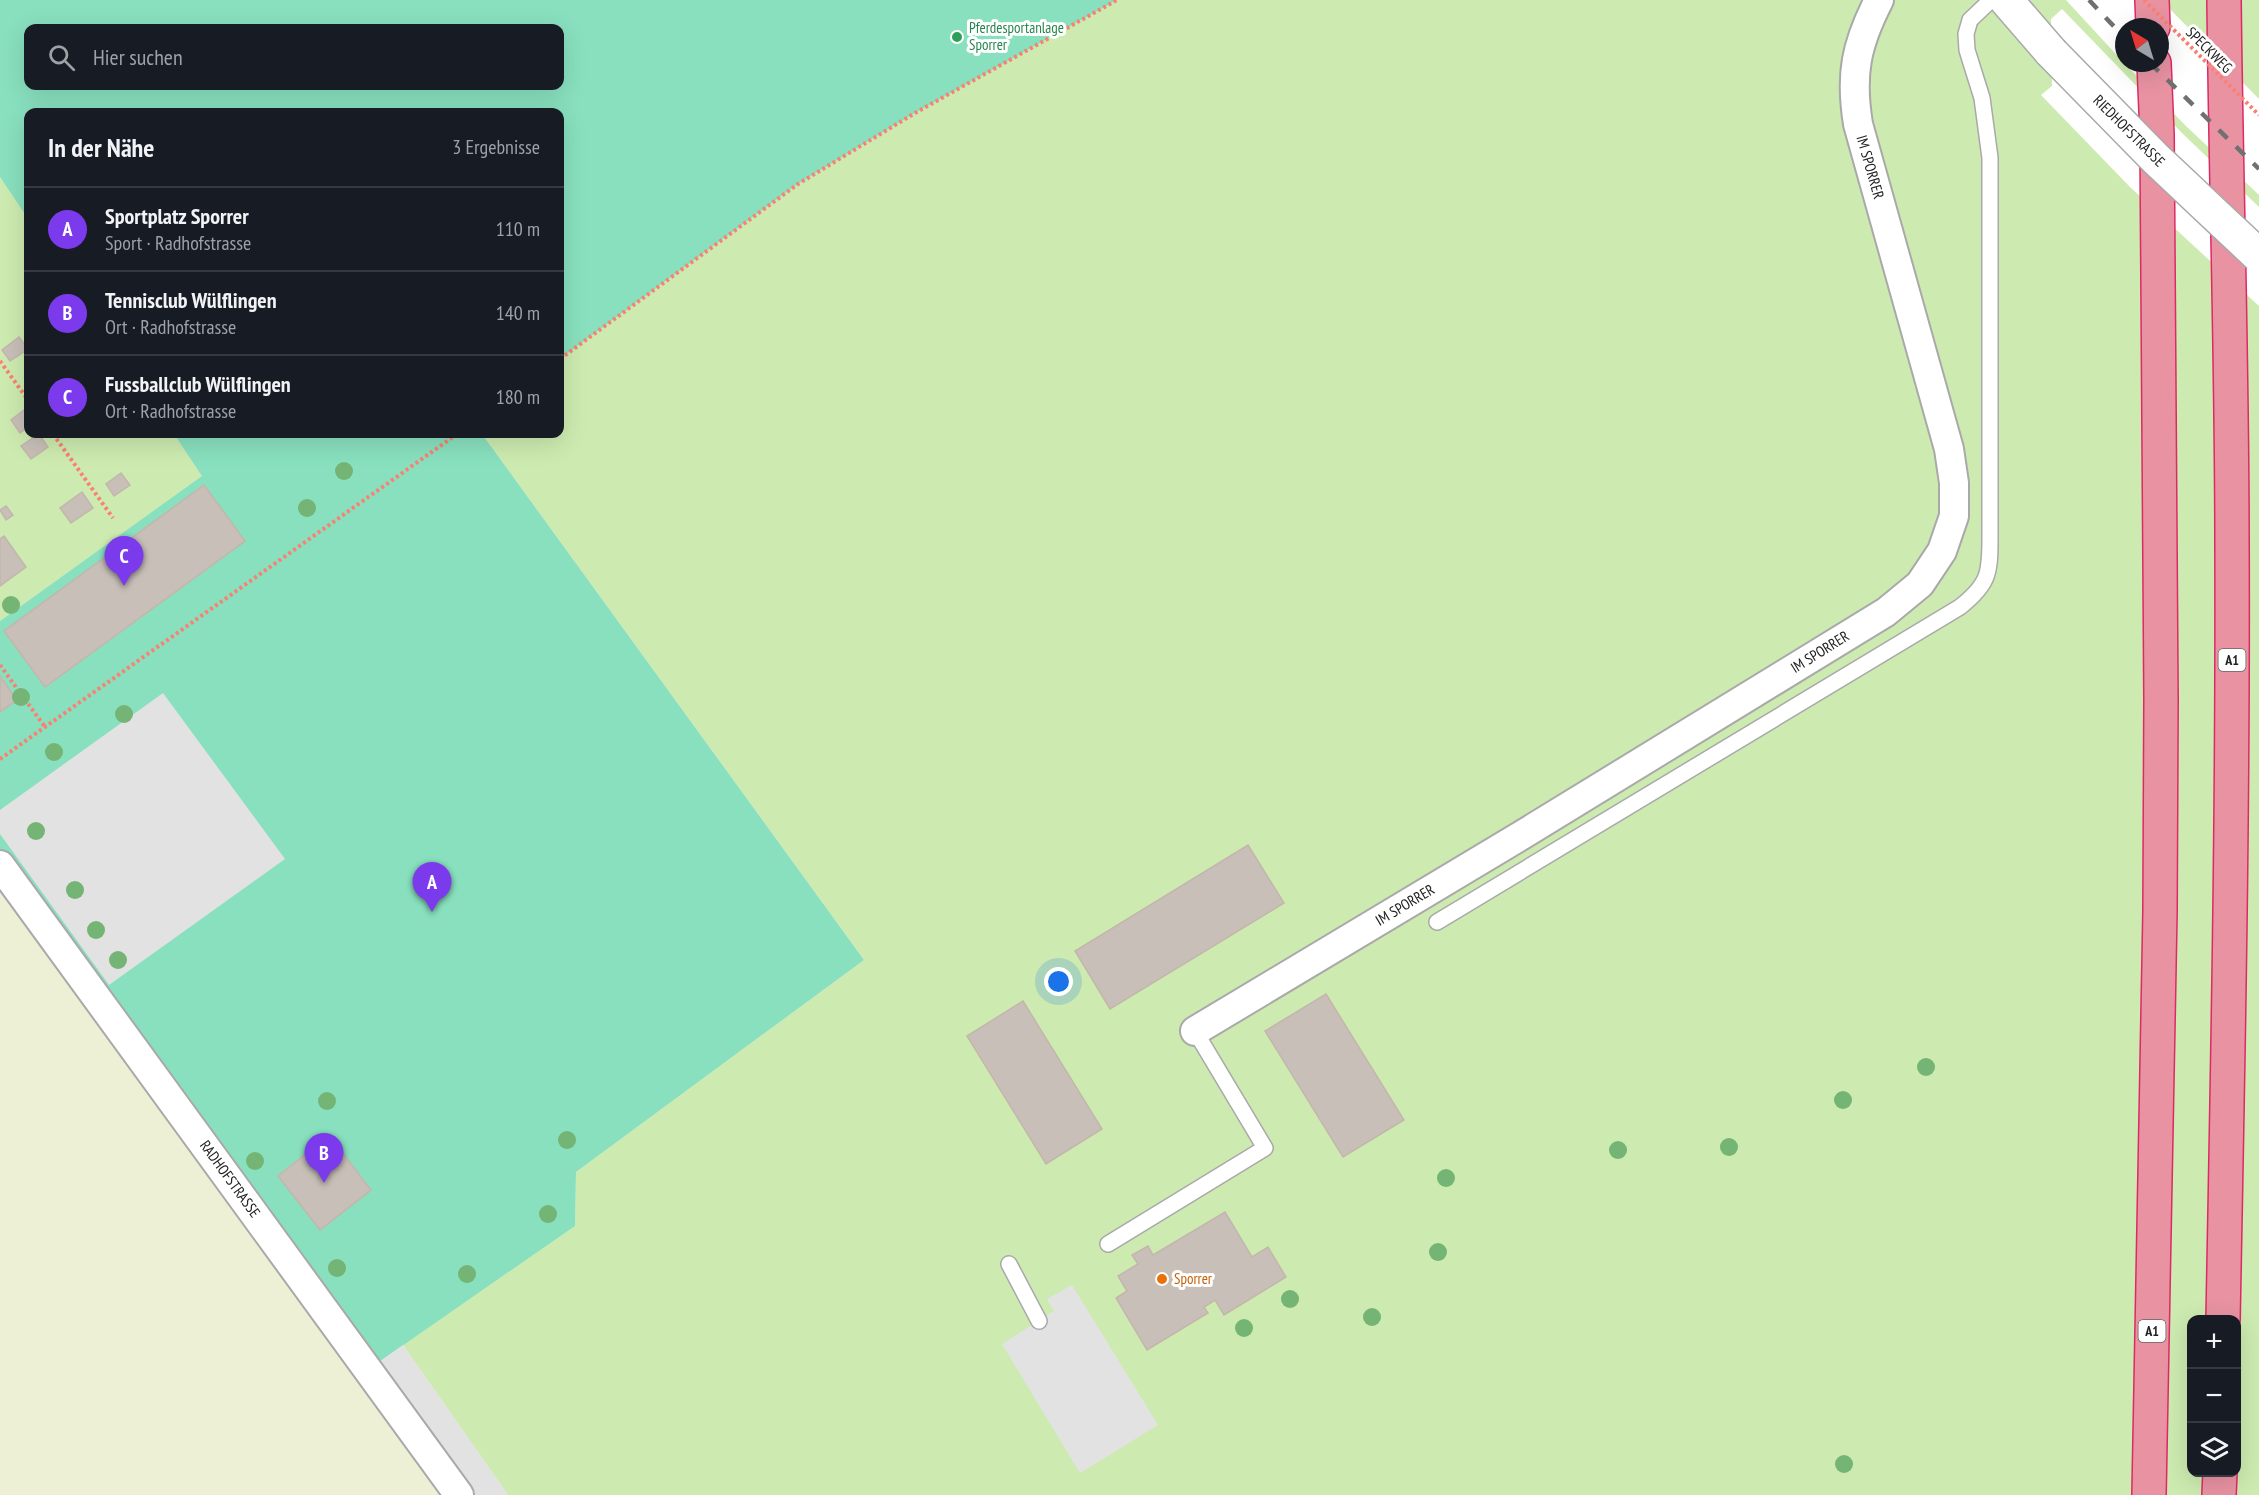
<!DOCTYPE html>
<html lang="de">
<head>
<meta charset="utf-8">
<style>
  :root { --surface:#171b24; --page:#20242c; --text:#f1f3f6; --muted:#9ea1a6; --line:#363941; --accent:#7c3aed }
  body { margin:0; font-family:"PT Sans Narrow",sans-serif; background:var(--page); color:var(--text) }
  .controls { position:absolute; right:18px; bottom:18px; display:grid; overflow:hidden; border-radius:12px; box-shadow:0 6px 24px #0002 }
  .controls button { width:54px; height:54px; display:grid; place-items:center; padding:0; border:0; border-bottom:2px solid var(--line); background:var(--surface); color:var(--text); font:30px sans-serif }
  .compass { position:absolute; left:2115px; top:18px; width:54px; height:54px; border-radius:50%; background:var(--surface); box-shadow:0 6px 24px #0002; rotate:322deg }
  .you { position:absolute; left:1059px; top:982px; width:21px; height:21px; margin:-15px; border:4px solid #fff; border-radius:50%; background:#1a73e8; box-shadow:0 0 0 9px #1a73e833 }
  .badge { display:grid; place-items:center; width:39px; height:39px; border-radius:50%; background:var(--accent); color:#fff; font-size:20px; font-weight:700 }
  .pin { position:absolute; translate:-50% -50px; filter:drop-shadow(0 2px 3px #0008) }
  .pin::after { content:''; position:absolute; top:32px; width:21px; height:18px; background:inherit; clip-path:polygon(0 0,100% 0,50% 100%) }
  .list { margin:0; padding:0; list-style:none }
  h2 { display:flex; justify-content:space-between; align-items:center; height:78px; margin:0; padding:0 24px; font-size:26px }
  h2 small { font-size:20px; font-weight:400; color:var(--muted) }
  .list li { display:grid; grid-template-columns:39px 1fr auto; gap:18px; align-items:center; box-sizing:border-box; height:84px; padding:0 24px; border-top:2px solid var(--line) }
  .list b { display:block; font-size:22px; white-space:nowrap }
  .list p { margin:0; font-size:20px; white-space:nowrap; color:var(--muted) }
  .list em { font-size:20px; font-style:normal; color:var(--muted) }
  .icon { flex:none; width:33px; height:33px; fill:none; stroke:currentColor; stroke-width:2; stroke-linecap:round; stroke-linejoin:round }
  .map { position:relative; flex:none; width:2259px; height:1495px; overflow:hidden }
  .search { position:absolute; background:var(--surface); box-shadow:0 6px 24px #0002; left:24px; top:24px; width:540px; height:66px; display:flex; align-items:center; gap:15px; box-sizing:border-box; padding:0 21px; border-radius:12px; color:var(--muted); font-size:22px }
  .panel { position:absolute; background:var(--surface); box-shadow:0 6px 24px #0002; left:24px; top:108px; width:540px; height:330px; border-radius:12px }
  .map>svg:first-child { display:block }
  .farmland { fill:#eef0d5 }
  .grass { fill:#cdebb0; fill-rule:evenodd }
  .pitch { fill:#88e0be; fill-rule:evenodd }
  .parking { fill:#e2e2e2 }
  .pier { fill:#fff }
  .building { fill:#c7bfb8; stroke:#c4b6ab; stroke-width:1.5 }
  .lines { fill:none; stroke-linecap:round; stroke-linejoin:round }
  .service-casing { stroke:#a9a9a9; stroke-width:18 }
  .minor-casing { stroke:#a9a9a9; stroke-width:32 }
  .tertiary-casing { stroke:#a9a9a9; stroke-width:36 }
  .motorway-casing { stroke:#dc2a67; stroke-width:36 }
  .path { stroke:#fa8072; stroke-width:4; stroke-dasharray:3 3; stroke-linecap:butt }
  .service { stroke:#fff; stroke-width:15 }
  .minor { stroke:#fff; stroke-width:28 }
  .tertiary { stroke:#fff; stroke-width:33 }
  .motorway { stroke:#e892a2; stroke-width:33 }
  .rail { stroke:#707070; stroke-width:4.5; stroke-dasharray:12 12; stroke-linecap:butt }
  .tertiary-bridge-casing { stroke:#a9a9a9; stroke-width:36; stroke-linecap:butt }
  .path-bridge { stroke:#fa8072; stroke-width:4; stroke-dasharray:3 3; stroke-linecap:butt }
  .tertiary-bridge { stroke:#fff; stroke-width:33 }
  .tree { fill:#74b475 }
  .leisure-dot { fill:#2e9e5b; stroke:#fff; stroke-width:2 }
  .food-dot { fill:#e8710a; stroke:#fff; stroke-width:2 }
  .labels { text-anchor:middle; stroke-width:6; stroke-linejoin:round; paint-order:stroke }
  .shield { fill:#fff; stroke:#646464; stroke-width:1.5 }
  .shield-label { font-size:14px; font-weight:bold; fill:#222 }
  .leisure-label { font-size:15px; fill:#27864d; stroke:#fff; text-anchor:start }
  .street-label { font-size:15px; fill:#222; stroke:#fff }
  .food-label { font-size:15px; fill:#c56008; stroke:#fff; text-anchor:start }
</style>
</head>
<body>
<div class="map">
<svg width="2259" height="1495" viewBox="0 0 2259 1495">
  <rect width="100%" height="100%" fill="#f2efe9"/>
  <path class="farmland" d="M0 865 459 1495H0Z"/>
  <g class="grass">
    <path d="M839 0H2259V1495H508L403 1345 575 1226 576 1172 864 960 482 434H560V359L798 184 915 113ZM2124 27H2160V63H2124ZM2192 1320H2236V1472H2192Z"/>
    <path d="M0 177 28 219V434H174L203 476 0 621Z"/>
  </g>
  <g class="pitch">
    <path d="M0 0H1117L915 113 798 184 560 359V112H28V219L0 177ZM28 28H560V86H28Z"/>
    <path d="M174 434H482L864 960 576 1172 575 1226 369 1369 0 865V621L202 476Z"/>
  </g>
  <g class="parking">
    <path d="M163 693 285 859 109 985 0 834V810Z"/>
    <path d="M1072 1285 1158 1425 1080 1473 1002 1344 1054 1311 1047 1299Z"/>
    <path d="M403 1345 508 1495H459L369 1369Z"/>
  </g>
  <g class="pier">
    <path d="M2066 0H2161L2259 99V195L2186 126 2124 63H2160V27H2124V63Z"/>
    <path d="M2062 9 2181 132 2259 207V306L2130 187 2041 95 2052 86 2051 19Z"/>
  </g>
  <g class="building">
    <path d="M19 337 28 349 10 361 2 350Z"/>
    <path d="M24 410 28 417V427L20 433 11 420Z"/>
    <path d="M39 434 48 447 31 459 21 446Z"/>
    <path d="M121 473 130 485 114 496 106 484Z"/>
    <path d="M204 485 245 541 45 687 4 631Z"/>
    <path d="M82 492 93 508 71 523 60 508Z"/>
    <path d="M6 506 13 515 6 520 0 510Z"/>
    <path d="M4 536 26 567 0 586V539Z"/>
    <path d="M0 676 17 700 0 712Z"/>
    <path d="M1248 845 1284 903 1110 1009 1075 951Z"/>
    <path d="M1326 994 1404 1120 1343 1157 1265 1031Z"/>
    <path d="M1023 1001 1102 1129 1046 1164 967 1036Z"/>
    <path d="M329 1135 371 1190 320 1230 278 1176Z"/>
    <path d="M1225 1212 1252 1257 1268 1247 1286 1277 1224 1315 1215 1300 1204 1307 1208 1313 1147 1350 1116 1298 1127 1291 1118 1276 1138 1264 1132 1255 1148 1246 1153 1255Z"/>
  </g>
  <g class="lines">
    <defs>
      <g id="service">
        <path d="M1437 922 1960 607C1989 584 1990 573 1990 538V158L1982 98 1967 50 1966 34 1970 20 1991 0"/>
        <path d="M1108 1244 1265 1148 1195 1031"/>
        <path d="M1009 1264 1039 1321"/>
      </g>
      <g id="minor">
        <path d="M0 865 459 1495"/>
        <path d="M1195 1031 1522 835 1886 612 1920 584 1942 551 1954 516V483L1949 449 1858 124C1850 74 1856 45 1879 0"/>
      </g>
      <path id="tertiary" d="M2006 0 2051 52"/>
      <g id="motorway">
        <path d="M2152 0 2153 27"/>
        <path d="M2223 1320C2228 1061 2233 802 2232 544 2232 362 2226 181 2224 0"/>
        <path d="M2149 1495 2160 912 2161 699 2157 135 2154 63"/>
        <path d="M2219 1495 2220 1472"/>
      </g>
    </defs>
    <use href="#service" class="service-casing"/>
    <use href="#minor" class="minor-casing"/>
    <use href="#tertiary" class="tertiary-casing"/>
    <use href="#motorway" class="motorway-casing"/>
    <g class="path">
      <path d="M560 359 798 184 915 113 1117 0"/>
      <path d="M0 361 28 400"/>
      <path d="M53 434 113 518"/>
      <path d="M0 665 45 727"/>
      <path d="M0 759 457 434"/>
    </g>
    <use href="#service" class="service"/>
    <use href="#minor" class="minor"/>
    <use href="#tertiary" class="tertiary"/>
    <use href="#motorway" class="motorway"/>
    <g class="rail">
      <path d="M2089 0 2124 37"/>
      <path d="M2150 63 2259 169"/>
    </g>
    <defs>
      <path id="tertiary-bridge" d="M2051 52 2156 159 2259 256"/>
    </defs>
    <use href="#tertiary-bridge" class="tertiary-bridge-casing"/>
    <path class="path-bridge" d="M2144 0 2259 115"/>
    <use href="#tertiary-bridge" class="tertiary-bridge"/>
  </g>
  <g class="tree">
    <circle cx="344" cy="471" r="9"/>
    <circle cx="307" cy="508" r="9"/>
    <circle cx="11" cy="605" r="9"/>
    <circle cx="21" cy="697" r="9"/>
    <circle cx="124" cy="714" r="9"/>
    <circle cx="54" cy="752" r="9"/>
    <circle cx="36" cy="831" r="9"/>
    <circle cx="75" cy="890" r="9"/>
    <circle cx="96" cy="930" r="9"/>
    <circle cx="118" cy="960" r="9"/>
    <circle cx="1926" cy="1067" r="9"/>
    <circle cx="1843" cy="1100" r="9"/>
    <circle cx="327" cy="1101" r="9"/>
    <circle cx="567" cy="1140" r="9"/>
    <circle cx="1729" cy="1147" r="9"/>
    <circle cx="1618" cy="1150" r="9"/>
    <circle cx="255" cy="1161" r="9"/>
    <circle cx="1446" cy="1178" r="9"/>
    <circle cx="548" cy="1214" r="9"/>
    <circle cx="1438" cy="1252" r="9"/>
    <circle cx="337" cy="1268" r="9"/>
    <circle cx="467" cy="1274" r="9"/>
    <circle cx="1290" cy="1299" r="9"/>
    <circle cx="1372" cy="1317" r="9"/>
    <circle cx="1244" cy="1328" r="9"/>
    <circle cx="1844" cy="1464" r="9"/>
  </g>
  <circle class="leisure-dot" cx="957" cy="37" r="6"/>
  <circle class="food-dot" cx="1162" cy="1279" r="6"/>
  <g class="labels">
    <g class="shield">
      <rect x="2218.5" y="649" width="27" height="22" rx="4.5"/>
      <rect x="2138.5" y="1320" width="27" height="22" rx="4.5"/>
    </g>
    <g class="shield-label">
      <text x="2232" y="665">A1</text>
      <text x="2152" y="1336">A1</text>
    </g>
    <g class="leisure-label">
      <text x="969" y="33">Pferdesportanlage<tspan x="969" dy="17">Sporrer</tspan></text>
    </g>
    <g class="street-label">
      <text transform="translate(2209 50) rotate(45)" y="5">SPECKWEG</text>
      <text transform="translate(2129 131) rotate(45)" y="5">RIEDHOFSTRASSE</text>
      <text transform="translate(1870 167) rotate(74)" y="5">IM SPORRER</text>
      <text transform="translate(1820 652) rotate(-32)" y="5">IM SPORRER</text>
      <text transform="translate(1405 905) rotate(-31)" y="5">IM SPORRER</text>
      <text transform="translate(230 1179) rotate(54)" y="5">RADHOFSTRASSE</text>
    </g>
    <g class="food-label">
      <text x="1174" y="1284">Sporrer</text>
    </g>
  </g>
</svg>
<div class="controls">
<button>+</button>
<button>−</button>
<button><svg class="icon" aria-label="layers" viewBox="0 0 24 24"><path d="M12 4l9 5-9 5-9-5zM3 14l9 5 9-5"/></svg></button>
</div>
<svg class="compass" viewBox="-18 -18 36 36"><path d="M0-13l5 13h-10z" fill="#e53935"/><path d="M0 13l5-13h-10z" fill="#9ea1a6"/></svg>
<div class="you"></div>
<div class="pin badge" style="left:432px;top:912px">A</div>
<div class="pin badge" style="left:324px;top:1183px">B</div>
<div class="pin badge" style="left:124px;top:586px">C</div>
<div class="search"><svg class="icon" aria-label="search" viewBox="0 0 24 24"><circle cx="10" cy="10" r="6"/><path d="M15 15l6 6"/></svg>Hier suchen</div>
<section class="panel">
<h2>In der Nähe<small>3 Ergebnisse</small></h2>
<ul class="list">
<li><span class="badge">A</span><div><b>Sportplatz Sporrer</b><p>Sport · Radhofstrasse</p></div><em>110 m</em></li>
<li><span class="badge">B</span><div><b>Tennisclub Wülflingen</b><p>Ort · Radhofstrasse</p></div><em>140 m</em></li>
<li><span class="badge">C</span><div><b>Fussballclub Wülflingen</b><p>Ort · Radhofstrasse</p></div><em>180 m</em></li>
</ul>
</section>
</div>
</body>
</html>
